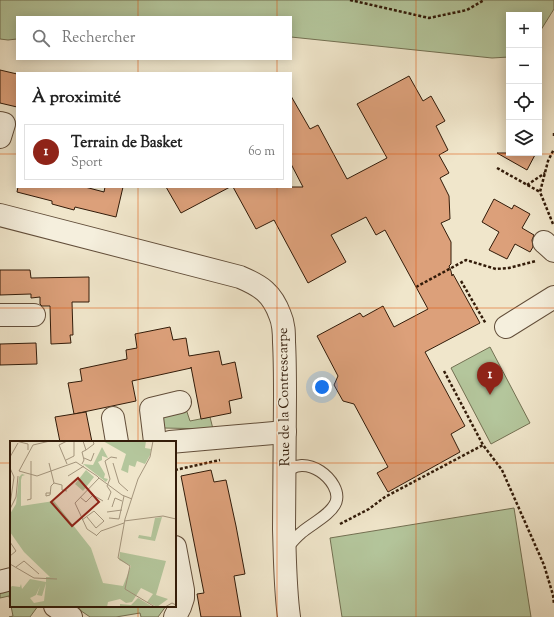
<!DOCTYPE html>
<html lang="fr">
<head>
<meta charset="utf-8">
<style>
  :root { --surface:#fff; --page:#f6f6f6; --text:#222; --muted:#767676; --line:#e0e0e0; --accent:#8f2418 }
  body { margin:0; font-family:"Sorts Mill Goudy",serif; background:var(--page); color:var(--text) }
  .controls { position:absolute; right:12px; top:12px; display:grid; overflow:hidden; border-radius:0px; box-shadow:0 2px 10px #0003 }
  .controls button { width:36px; height:36px; display:grid; place-items:center; padding:0; border:0; border-bottom:1px solid var(--line); background:var(--surface); color:var(--text); font:20px sans-serif }
  .you { position:absolute; left:322px; top:387px; width:14px; height:14px; margin:-10px; border:3px solid #fff; border-radius:50%; background:#1a73e8; box-shadow:0 0 0 6px #1a73e833 }
  .badge { display:grid; place-items:center; width:26px; height:26px; border-radius:50%; background:var(--accent); color:#fff; font-size:13px; font-weight:700 }
  .pin { position:absolute; translate:-50% -33px; filter:drop-shadow(0 1px 2px #0008) }
  .pin::after { content:''; position:absolute; top:21px; width:14px; height:12px; background:inherit; clip-path:polygon(0 0,100% 0,50% 100%) }
  .list { margin:0; padding:0; list-style:none }
  h2 { display:flex; justify-content:space-between; align-items:center; height:52px; margin:0; padding:0 16px; font-size:17px }
  h2 small { font-size:13px; font-weight:400; color:var(--muted) }
  .list li { display:grid; grid-template-columns:26px 1fr auto; gap:12px; align-items:center; box-sizing:border-box; height:56px; margin:0 8px 8px; padding:0 8px; border:1px solid var(--line); border-radius:0px }
  .list b { display:block; font-size:15px; white-space:nowrap }
  .list p { margin:0; font-size:13px; white-space:nowrap; color:var(--muted) }
  .list em { font-size:13px; font-style:normal; color:var(--muted) }
  .icon { flex:none; width:22px; height:22px; fill:none; stroke:currentColor; stroke-width:2; stroke-linecap:round; stroke-linejoin:round }
  .map { position:relative; flex:none; width:554px; height:617px; overflow:hidden }
  .search { position:absolute; background:var(--surface); box-shadow:0 2px 10px #0003; left:16px; top:16px; width:276px; height:44px; display:flex; align-items:center; gap:10px; box-sizing:border-box; padding:0 14px; border-radius:0px; color:var(--muted); font-size:15px }
  .panel { position:absolute; background:var(--surface); box-shadow:0 2px 10px #0003; left:16px; top:72px; width:276px; height:116px; border-radius:0px }
  .map>svg:first-child { display:block }
  .green { fill:#b4c69c; stroke:#737052 }
  .building { fill:#dca07a; stroke:#321b09 }
  .lines { fill:none; stroke-linecap:round; stroke-linejoin:round }
  .lane-casing { stroke:#624e3a; stroke-width:13 }
  .street-casing { stroke:#624e3a; stroke-width:24 }
  .path { stroke:#321b09; stroke-width:2.5; stroke-dasharray:3 2; stroke-linecap:butt }
  .lane { stroke:#f5efdd; stroke-width:11 }
  .street { stroke:#f5efdd; stroke-width:22 }
  .grid { fill:none; stroke:#df560c; stroke-width:1; stroke-opacity:0.55 }
  .labels { text-anchor:middle; stroke-width:3; stroke-linejoin:round; paint-order:stroke }
  .street-label { font-size:14px; fill:#321b09; stroke:#f5efdd }
  .inset-road { fill:none; stroke:#a4957d; stroke-width:1 }
  .view { fill:#8f2418; fill-opacity:0.15; stroke:#8f2418; stroke-width:2 }
  .inset-edge { fill:none; stroke:#321b09; stroke-width:2 }
</style>
</head>
<body>
<div class="map">
<svg width="554" height="617" viewBox="0 0 554 617">
  <rect width="100%" height="100%" fill="#f0e6cb"/>
  <filter id="stains"><feTurbulence type="fractalNoise" baseFrequency=".005" numOctaves="4"/><feColorMatrix values="0 0 0 0 .2 0 0 0 0 .09 0 0 0 0 .02 0 0 0 .5 -.17"/></filter>
  <radialGradient id="worn" r=".72"><stop offset=".6" stop-color="#630" stop-opacity="0"/><stop offset="1" stop-color="#630" stop-opacity=".3"/></radialGradient>
  <g class="green">
    <path d="M0 0H554V9L539 33V15H509V57L492 58 291 37V17H17V39L8 40 0 39Z"/>
    <path d="M490 347 530 423 491 444 451 368Z"/>
    <path d="M186 409 190 421 210 417 213 429 163 428 161 416Z"/>
    <path d="M514 508 531 617H342L330 538Z"/>
    <path d="M11 588V606H38L30 617H9L13 616 9 596 0 598V591Z"/>
    <path d="M74 606H166L158 617H141L140 613 116 617H90Z"/>
  </g>
  <g class="building">
    <path d="M0 70 17 74V107L0 103Z"/>
    <path d="M409 76 423 101 431 96 445 121 436 126 448 150 439 155 449 173 440 178 449 196 450 219 441 223 451 242V264L449 266 451 271 452 276 453 274 480 323 425 352 465 426 451 434 460 452 388 492 377 473 388 467 354 404 343 401 334 385 338 376 317 336 360 313 363 317 383 306 394 327 428 309 385 230 376 235 366 217 331 235 346 262 308 283 274 220 256 229 233 187H303L291 164V96L310 129 318 125 347 179 387 158 357 104Z"/>
    <path d="M497 153H536L527 170Z"/>
    <path d="M18 187H85L104 192 105 187H123L116 217 75 207 74 210 52 204V201L17 192Z"/>
    <path d="M166 187H230L181 213Z"/>
    <path d="M494 199 512 209 514 205 530 214 522 228 534 235 532 240 533 247 530 252 515 244 507 259 489 250 499 232 482 222Z"/>
    <path d="M0 270H30L31 278 89 277V302H72L73 335H70L71 343 51 344 50 306H42L40 304V297L31 298V294L0 295Z"/>
    <path d="M170 327 173 340 186 338 189 356 219 351 222 365 235 362 242 398 229 401 231 413 201 419 191 367V368L132 381 136 401 74 414 68 383 82 381 80 369 127 359 126 350 137 348 135 334Z"/>
    <path d="M36 343 37 364 0 365V344Z"/>
    <path d="M86 412 92 442H60L55 417Z"/>
    <path d="M211 470 214 482 226 480 236 526 245 574 234 576 241 617H201L197 594 204 593 181 476Z"/>
  </g>
  <g class="lines">
    <defs>
      <path id="lane" d="M284 475C304 449 343 482 336 502 331 515 311 524 301 533 295 538 291 543 286 549"/>
      <g id="street">
        <path d="M0 123 4 124 0 137"/>
        <path d="M0 215 240 277C261 286 272 293 280 315 284 324 284 333 284 342 285 360 285 378 285 396 285 441 284 485 284 529 285 559 285 588 289 617"/>
        <path d="M544 242 554 251"/>
        <path d="M0 315H34"/>
        <path d="M506 327 554 297"/>
        <path d="M113 418 117 442"/>
        <path d="M155 442 151 409 180 402"/>
        <path d="M170 442 285 432"/>
        <path d="M0 582 11 579"/>
        <path d="M55 606 71 617"/>
        <path d="M175 617 180 607 183 598V590L175 547"/>
      </g>
    </defs>
    <use href="#lane" class="lane-casing"/>
    <use href="#street" class="street-casing"/>
    <g class="path">
      <path d="M350 0 429 18 467 10 484 0"/>
      <path d="M554 133V138"/>
      <path d="M497 168 540 192"/>
      <path d="M527 185 545 173"/>
      <path d="M553 224 540 192 548 161 554 149"/>
      <path d="M461 281 486 324"/>
      <path d="M416 287 466 260 496 269 509 268 536 261"/>
      <path d="M444 371 483 445"/>
      <path d="M175 470 220 460"/>
      <path d="M340 524 369 509 385 497 483 445 502 470 544 565 553 595 554 604"/>
    </g>
    <use href="#lane" class="lane"/>
    <use href="#street" class="street"/>
  </g>
  <path class="grid" d="M138 0V17M277 0V17M416 0V617M138 59V73M277 59V73M0 154H17M291 154H554M138 187V442M277 187V617M0 308H554M0 463H11M175 463H554M138 606V617"/>
  <g class="labels">
    <g class="street-label">
      <text transform="translate(283 397) rotate(-91)" y="5">Rue de la Contrescarpe</text>
    </g>
  </g>
  <g transform="translate(10 441)">
    <rect width="166" height="166" fill="#f0e6cb"/>
    <path d="M93 0H136L135 7 141 8 140 14 135 23 127 20 125 26 119 24 118 32 111 29 116 13ZM92 6 98 17 92 15V19L88 21 95 33 94 37 98 38 96 41 73 23 83 24ZM76 29 84 36 73 50 65 43ZM12 33 15 34 12 35 11 39V65L44 60 81 107 93 142 113 145 121 125 109 119 110 111 156 120 146 154 158 158 147 166 137 161 143 153 131 147 122 161 116 162 110 158 98 161 97 166H0V147L2 145 10 146 11 143 12 148 20 138 36 141V136H40L14 111 0 91V73L6 63 9 36ZM36 142 34 160 24 162 20 157 26 154 30 145 27 154 32 155ZM152 76 145 100 128 97 129 94 141 96 145 77ZM128 157 143 166H110V163L121 164Z" fill="#b4c69c" fill-rule="evenodd"/>
    <path class="inset-road" d="M6 0 18 3V9M57 0 49 4 57 23M143 0 140 16 128 38 115 78 108 117 120 125 115 148 145 166M76 9 84 3 83 0M0 16 8 2M74 17 81 20 84 12M56 19 64 15V0M39 22 44 42 41 45 40 54 36 55V52H41M103 22 109 42 118 50M72 23 74 19 72 11 76 9 73 0M0 27 4 36 0 64M9 30 27 35 66 21 87 35M9 30 23 4 40 0M58 35 74 25M89 37 112 54 122 58M44 42 52 44V49L57 50M70 56 76 61 83 54 93 60M17 59 21 58V20M98 59 101 51 97 45 100 38 95 20 101 16 107 17M102 66 105 57 112 60M0 68 6 56 8 35M97 71 112 69M99 77 109 78 114 55M72 79 84 70 94 80 86 87 77 76M114 80 153 75 166 78M86 94 77 88 65 62 89 37 87 35M86 95 91 90 114 82M0 101 6 110 0 115M0 123 24 137 47 138M6 126 14 120 29 133M155 166 162 162 166 164"/>
    <path class="view" d="M68 37 89 61 62 85 41 61Z"/>
    <rect width="166" height="166" class="inset-edge"/>
  </g>
  <rect width="100%" height="100%" filter="url(#stains)"/>
  <rect width="100%" height="100%" fill="url(#worn)"/>
</svg>
<div class="controls">
<button>+</button>
<button>−</button>
<button><svg class="icon" aria-label="locate" viewBox="0 0 24 24"><circle cx="12" cy="12" r="6"/><path d="M12 2v4M12 18v4M2 12h4M18 12h4"/></svg></button>
<button><svg class="icon" aria-label="layers" viewBox="0 0 24 24"><path d="M12 4l9 5-9 5-9-5zM3 14l9 5 9-5"/></svg></button>
</div>
<div class="you"></div>
<div class="pin badge" style="left:490px;top:395px">1</div>
<div class="search"><svg class="icon" aria-label="search" viewBox="0 0 24 24"><circle cx="10" cy="10" r="6"/><path d="M15 15l6 6"/></svg>Rechercher</div>
<section class="panel">
<h2>À proximité<small></small></h2>
<ul class="list">
<li><span class="badge">1</span><div><b>Terrain de Basket</b><p>Sport</p></div><em>60 m</em></li>
</ul>
</section>
</div>
</body>
</html>
